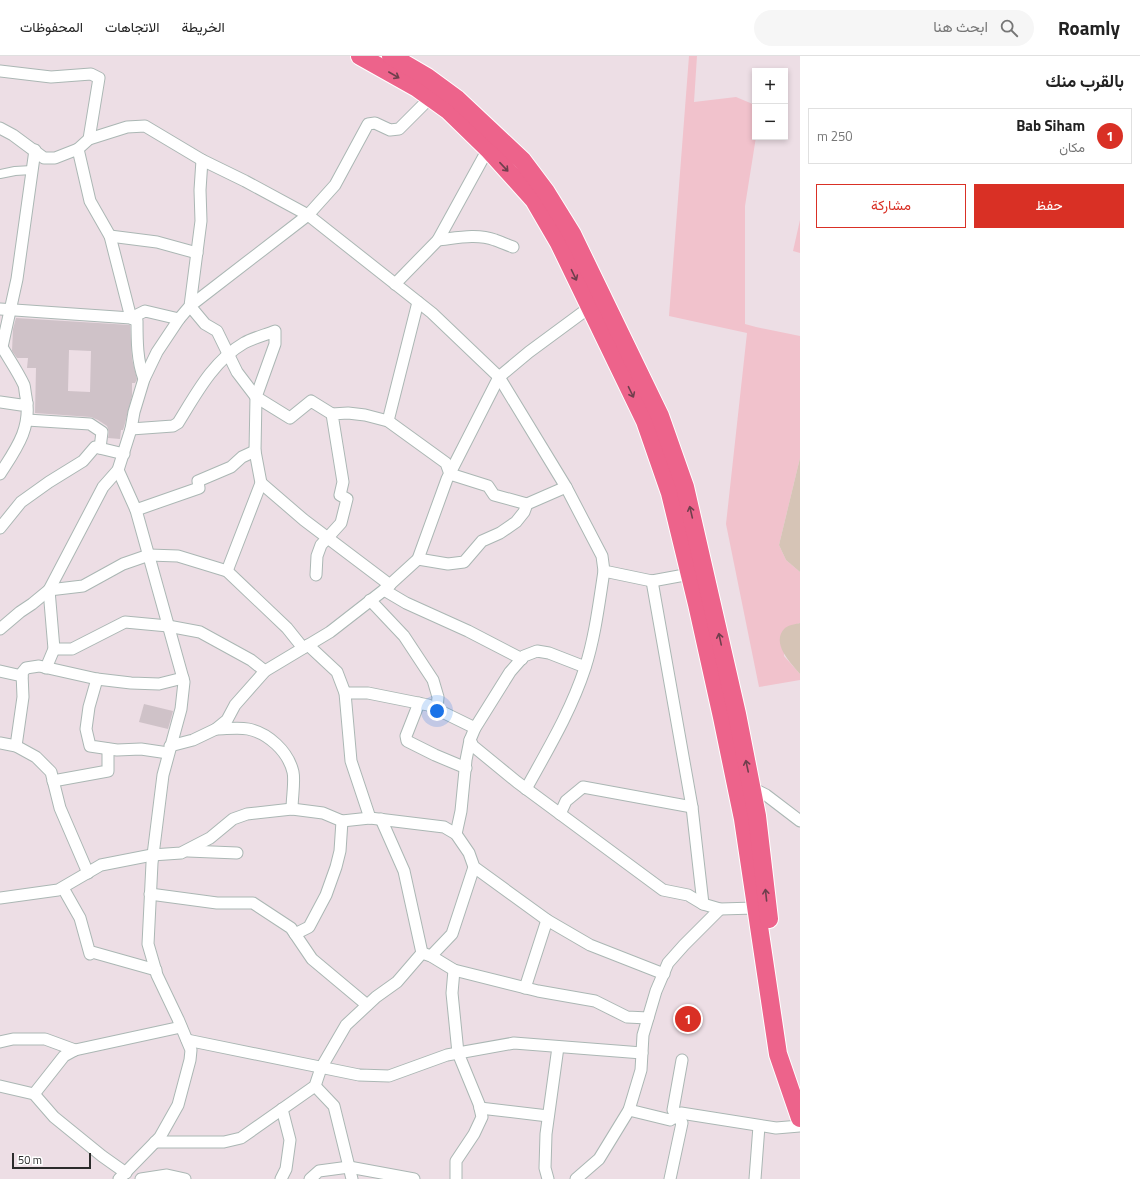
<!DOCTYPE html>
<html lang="ar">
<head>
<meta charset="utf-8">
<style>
  :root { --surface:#fff; --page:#f6f6f6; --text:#222; --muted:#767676; --line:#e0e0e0; --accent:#d93025 }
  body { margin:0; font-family:"Titillium Web",Vazirmatn,sans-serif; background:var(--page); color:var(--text); direction:rtl }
  .controls { position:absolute; right:12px; top:12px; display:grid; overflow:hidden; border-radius:0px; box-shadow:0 2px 6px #0003 }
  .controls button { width:36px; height:36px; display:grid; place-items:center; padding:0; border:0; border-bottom:1px solid var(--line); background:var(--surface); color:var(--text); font:20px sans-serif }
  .scale { position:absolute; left:12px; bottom:10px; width:79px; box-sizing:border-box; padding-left:4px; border:2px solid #2b2b2b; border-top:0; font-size:11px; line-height:14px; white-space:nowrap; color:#2b2b2b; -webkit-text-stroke:3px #fff; paint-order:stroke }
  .you { position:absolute; left:437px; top:655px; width:14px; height:14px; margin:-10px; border:3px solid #fff; border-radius:50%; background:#1a73e8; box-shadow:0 0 0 6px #1a73e833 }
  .badge { display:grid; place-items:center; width:26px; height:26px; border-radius:50%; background:var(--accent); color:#fff; font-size:13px; font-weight:700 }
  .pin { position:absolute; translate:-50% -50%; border:2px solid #fff; box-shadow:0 1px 4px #0006 }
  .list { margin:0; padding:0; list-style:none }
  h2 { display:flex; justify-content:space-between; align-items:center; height:52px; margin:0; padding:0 16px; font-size:17px }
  h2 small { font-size:13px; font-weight:400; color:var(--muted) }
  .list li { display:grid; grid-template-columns:26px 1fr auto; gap:12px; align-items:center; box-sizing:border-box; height:56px; margin:0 8px 8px; padding:0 8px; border:1px solid var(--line); border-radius:0px }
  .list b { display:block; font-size:15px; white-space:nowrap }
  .list p { margin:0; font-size:13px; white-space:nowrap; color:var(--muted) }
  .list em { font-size:13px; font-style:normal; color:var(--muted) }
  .actions { display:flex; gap:8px; padding:12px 16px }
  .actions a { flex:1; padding:9px 0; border:1px solid var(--accent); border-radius:0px; text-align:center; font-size:14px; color:var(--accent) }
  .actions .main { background:var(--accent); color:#fff }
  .icon { flex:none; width:22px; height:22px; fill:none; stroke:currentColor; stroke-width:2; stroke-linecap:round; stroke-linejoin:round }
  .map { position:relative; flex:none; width:800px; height:1123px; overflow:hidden; direction:ltr }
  header { display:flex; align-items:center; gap:24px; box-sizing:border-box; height:56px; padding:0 20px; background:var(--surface); border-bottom:1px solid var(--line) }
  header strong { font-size:19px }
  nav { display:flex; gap:22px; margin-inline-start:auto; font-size:14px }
  .search { width:280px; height:36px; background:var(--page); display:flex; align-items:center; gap:10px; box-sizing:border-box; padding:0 14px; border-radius:22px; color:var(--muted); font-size:15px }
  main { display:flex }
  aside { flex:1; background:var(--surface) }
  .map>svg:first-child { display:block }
  .sand { fill:#f1c2cc }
  .cemetery { fill:#d6c4b6 }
  .building { fill:#cfc2c8; fill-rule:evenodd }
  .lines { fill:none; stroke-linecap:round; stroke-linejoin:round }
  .pedestrian-casing { stroke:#abb7b4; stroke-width:10 }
  .minor-casing { stroke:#abb7b4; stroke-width:13 }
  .primary-casing { stroke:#fff; stroke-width:20 }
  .pedestrian { stroke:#fff; stroke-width:8 }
  .minor { stroke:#fff; stroke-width:11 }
  .primary { stroke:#ed638b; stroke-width:18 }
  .oneway { stroke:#6f3f4d }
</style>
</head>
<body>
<header>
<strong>Roamly</strong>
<div class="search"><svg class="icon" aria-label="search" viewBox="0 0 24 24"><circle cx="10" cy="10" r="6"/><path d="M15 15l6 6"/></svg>ابحث هنا</div>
<nav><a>الخريطة</a><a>الاتجاهات</a><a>المحفوظات</a></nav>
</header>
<main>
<aside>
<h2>بالقرب منك<small></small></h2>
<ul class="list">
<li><span class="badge">1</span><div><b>Bab Siham</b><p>مكان</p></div><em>250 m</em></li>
</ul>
<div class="actions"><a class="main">حفظ</a><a>مشاركة</a></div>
</aside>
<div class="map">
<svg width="800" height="1123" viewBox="0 0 800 1123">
  <rect width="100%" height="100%" fill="#eddee5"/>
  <g class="sand">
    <path d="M689 0H697L694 46 736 41 755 49V81H756L745 150V268L756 271 800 280V402L779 489 786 504 800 516V567L786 572 784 600 800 618V624L759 631 726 468 747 277 669 260Z"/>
    <path d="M800 164V197L793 195Z"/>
  </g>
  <g class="cemetery">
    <path d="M800 402V516L786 504 779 489Z"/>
    <path d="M800 567V618C791 607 770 587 785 572 789 569 796 568 800 567Z"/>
  </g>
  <g class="building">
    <path d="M16 262 130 269 132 303 137 323 135 327H132V340L124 371 123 374H121L120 383 108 382 109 376 107 370 98 364 91 361 35 357 36 312H27L28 302H17L12 295 13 273ZM69 294 91 295 90 336 68 335Z"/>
    <path d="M144 648 173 655 168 673 139 666Z"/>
  </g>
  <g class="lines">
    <defs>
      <path id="pedestrian" d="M0 118 15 115 32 114"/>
      <g id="minor">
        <path d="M0 15 51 21 91 18 99 22 89 83"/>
        <path d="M0 72 13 79 44 102H55L78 93 89 83 127 71 145 70 202 104 245 125 308 159 432 257 499 321 566 431 602 500 604 515 652 525 690 518"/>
        <path d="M78 93 90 145 110 180 131 262"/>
        <path d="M110 180 157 186 197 197"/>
        <path d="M438 184C456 182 477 177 495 184 501 186 507 189 513 191"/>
        <path d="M395 228 438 184 488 93"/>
        <path d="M0 253 131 262 137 265C137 284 137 305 144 323"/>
        <path d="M131 262 145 255 179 263"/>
        <path d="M0 346 21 349 27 347"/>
        <path d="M332 358 311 345 290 362 256 341 237 316 217 275 205 268 190 250 308 159 335 129 368 68 375 67 390 74 399 73 431 41"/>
        <path d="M27 364 90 368 102 376 100 392"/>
        <path d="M388 365 418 246"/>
        <path d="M131 373 173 370 178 367C196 338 213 305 244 287 253 282 265 279 275 275V288L256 341 255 395 261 427 227 515"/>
        <path d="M118 414 136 454 184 626 181 653 163 719 152 807 148 888 157 919 178 963 191 994 190 1004 178 1049 160 1081 119 1123"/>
        <path d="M0 418C16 393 32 372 26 341 25 337 25 332 24 329 18 316 9 303 2 291L17 223 35 94"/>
        <path d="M261 427 304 464 390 529"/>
        <path d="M136 454 199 432 198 425 231 411 242 401 255 395"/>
        <path d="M0 472 21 446 49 426 83 405 95 391 124 398"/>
        <path d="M418 503 448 508 464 506 482 485 500 477 516 466 524 456 527 448 566 431"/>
        <path d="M316 519 317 500 321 489 341 467 347 443 340 439 343 426 332 358 348 357 365 359 388 365 446 407 450 418 488 430 494 439 527 448"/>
        <path d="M652 525 692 751 703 848"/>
        <path d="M384 534 406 547 468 575 522 603"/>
        <path d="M370 544 404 580 433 624 438 641 437 653"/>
        <path d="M0 573 20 556 32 548 49 534 83 530 123 508 149 499 178 500 227 515 287 572 303 592"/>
        <path d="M308 589 337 616 345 637 351 705 370 762"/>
        <path d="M54 593H72L125 566 168 570 200 576 251 604 265 615"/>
        <path d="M46 612 54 593 49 534 103 431 118 414 131 373 134 356 144 323 157 296 179 263 190 250 201 165 200 134 202 104"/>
        <path d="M0 615 22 620"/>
        <path d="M97 623 89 651 86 673 90 690 117 694 141 693 168 697"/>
        <path d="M345 637H368L428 649 475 672"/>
        <path d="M419 647 406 680 407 685 435 699 466 712"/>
        <path d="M216 673C226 673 238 671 248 673 268 677 288 695 293 716 295 725 292 742 292 753"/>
        <path d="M470 684 473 690 517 726 663 834 688 839 703 848 720 853 755 852"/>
        <path d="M0 687 16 690 36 701 51 716 60 752 88 817"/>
        <path d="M16 690 23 641 22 617 26 612 39 610 97 623 131 627 159 628 183 622"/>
        <path d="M170 690 193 684 216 673 227 664 235 649 265 615 330 576 384 534 418 503 447 423 499 321 529 296 590 251"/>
        <path d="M53 725 108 715V693"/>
        <path d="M752 732 766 739 800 765"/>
        <path d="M526 733C548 693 571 655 585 612 595 581 599 547 604 515"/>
        <path d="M560 758 566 745 583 731 692 751"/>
        <path d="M381 763 404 815 422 897"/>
        <path d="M456 778 461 755 466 704 470 684 475 672 510 616 524 600 537 595 549 597 585 611"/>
        <path d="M188 795 237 797"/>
        <path d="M63 832 80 862 90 898 92 896 156 914"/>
        <path d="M150 838 217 847H253L291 872 312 903 367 949"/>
        <path d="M0 842 58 834 101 809 152 799 181 797 210 782 233 763 247 758 292 753 323 757 342 765 370 762 444 771 456 778 469 797 474 811 547 864 590 889 664 918"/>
        <path d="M295 878 309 871 326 839 336 811 340 795 342 765"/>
        <path d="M431 900 452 878 474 811"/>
        <path d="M454 914 452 937 458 997 479 1048 482 1061 474 1078 456 1105V1123"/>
        <path d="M525 932 547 864"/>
        <path d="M187 984 359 1019 389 1020 447 999 514 987 642 997"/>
        <path d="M0 986 13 983H45L75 994"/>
        <path d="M0 1030 34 1038 54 1061 102 1100 126 1117"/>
        <path d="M315 1030 334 1050 352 1123"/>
        <path d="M34 1038 64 1000 75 994 181 971"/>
        <path d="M480 1052 548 1060"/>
        <path d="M629 1054 670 1064 681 1057 776 1072 800 1070"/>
        <path d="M155 1086H224L241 1082 315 1030 321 1012 346 969 376 941 397 926 422 897 431 900 454 914 538 935 595 945 627 961 648 962"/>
        <path d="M141 1123 167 1119 185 1123"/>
        <path d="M281 1123 286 1113 290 1084 282 1053"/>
        <path d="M310 1123 319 1115 349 1111 414 1123"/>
        <path d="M548 1123 545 1112 546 1078 558 991"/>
        <path d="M576 1123 599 1103 629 1054 641 1014 643 979 656 935 668 907 684 889 720 853"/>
        <path d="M670 1123 682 1067 673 1054 682 1004"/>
        <path d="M755 1123 759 1070"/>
      </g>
      <g id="primary">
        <path d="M360 0 417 32 449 55 488 93 534 144 559 187 645 365 670 437 697 548 722 661 743 763 778 998 800 1062"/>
        <path d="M391 0 427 21 457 43 522 104 546 136 572 178 660 360 685 431 737 658 757 760 769 863"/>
      </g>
    </defs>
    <use href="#pedestrian" class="pedestrian-casing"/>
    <use href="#minor" class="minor-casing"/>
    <use href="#primary" class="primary-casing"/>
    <use href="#pedestrian" class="pedestrian"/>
    <use href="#minor" class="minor"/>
    <use href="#primary" class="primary"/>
  </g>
  <defs><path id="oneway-shaft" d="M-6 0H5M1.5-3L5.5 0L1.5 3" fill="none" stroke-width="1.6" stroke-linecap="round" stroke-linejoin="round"/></defs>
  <g class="oneway">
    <use href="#oneway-shaft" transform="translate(394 19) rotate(30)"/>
    <use href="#oneway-shaft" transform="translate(504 111) rotate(47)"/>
    <use href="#oneway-shaft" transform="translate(574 219) rotate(64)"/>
    <use href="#oneway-shaft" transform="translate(631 336) rotate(64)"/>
    <use href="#oneway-shaft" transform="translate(691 456) rotate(-103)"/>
    <use href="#oneway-shaft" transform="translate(720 583) rotate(-102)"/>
    <use href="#oneway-shaft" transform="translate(747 710) rotate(-102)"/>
    <use href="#oneway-shaft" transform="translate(766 839) rotate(-96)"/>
  </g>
</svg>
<div class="controls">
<button>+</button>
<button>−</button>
</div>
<div class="scale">50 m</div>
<div class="you"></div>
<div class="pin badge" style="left:688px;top:963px">1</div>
</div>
</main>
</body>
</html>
